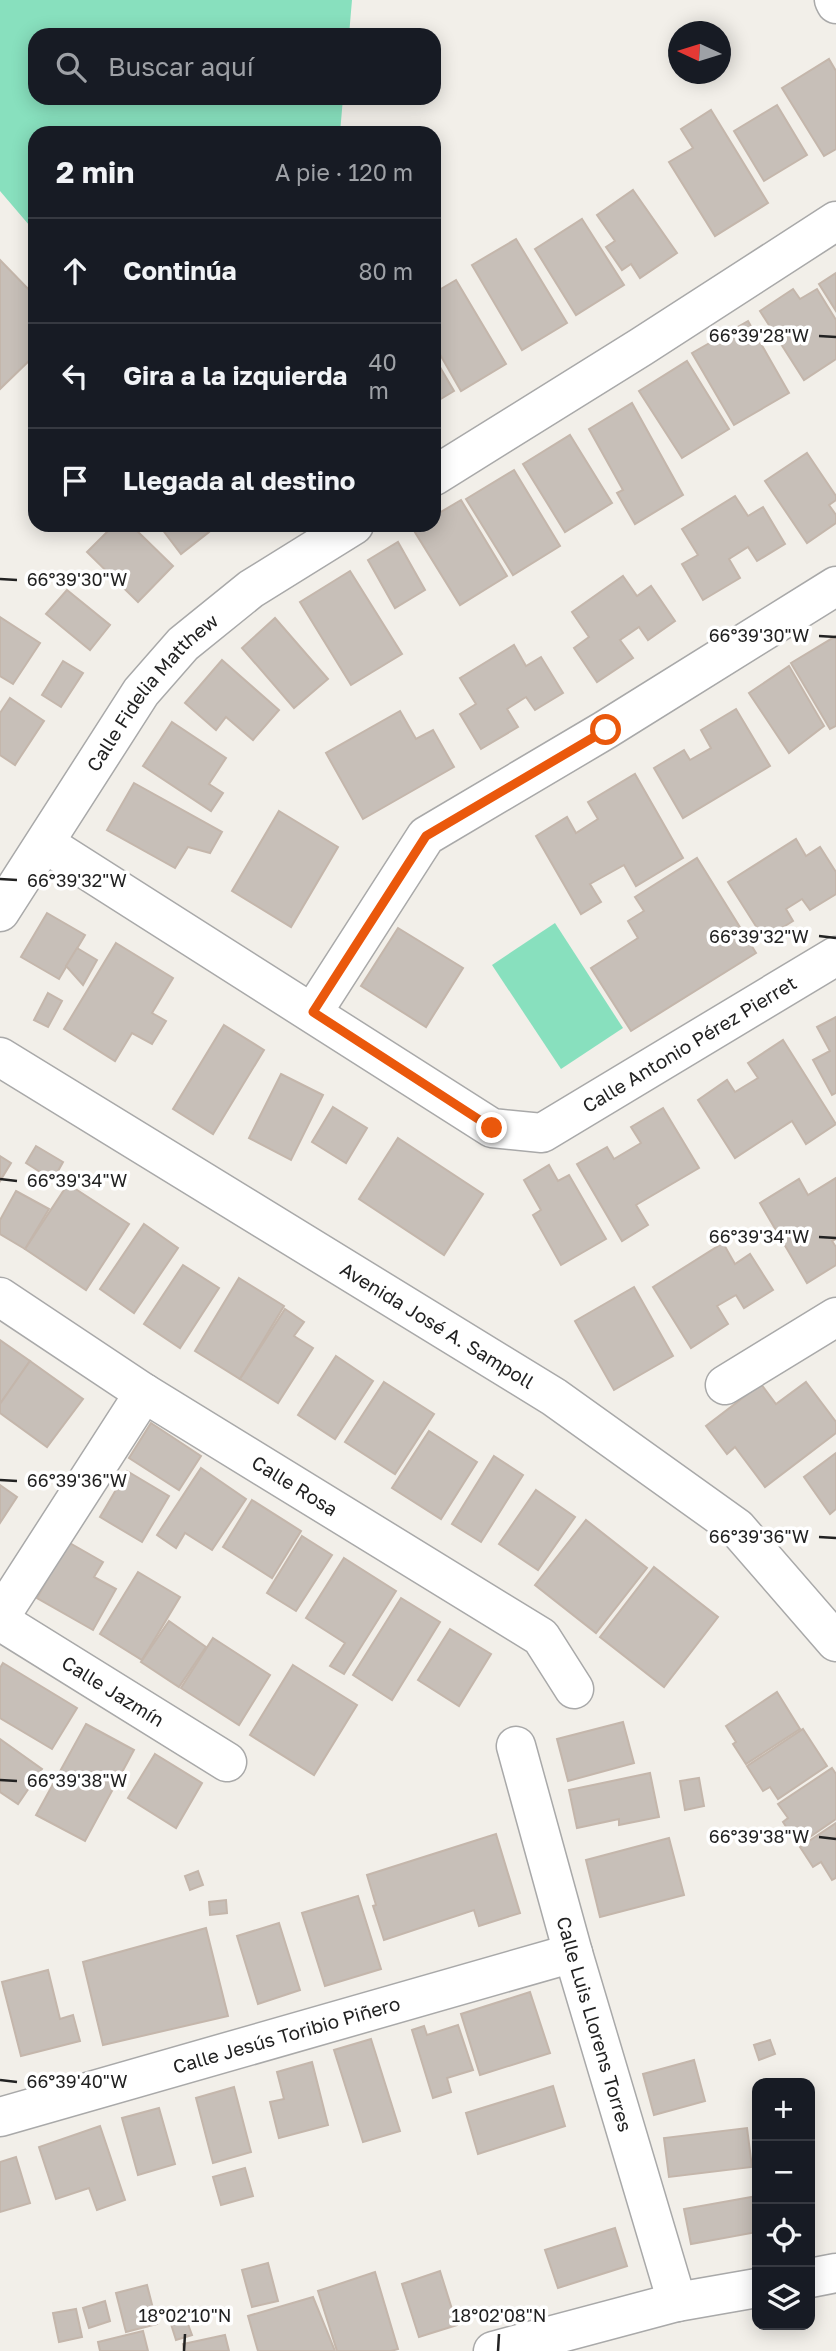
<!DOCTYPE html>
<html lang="es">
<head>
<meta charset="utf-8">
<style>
  :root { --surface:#171b24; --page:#20242c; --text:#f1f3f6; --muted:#9ea1a6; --line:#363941 }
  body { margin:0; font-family:"Golos Text",sans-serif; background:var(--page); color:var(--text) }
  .controls { position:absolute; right:21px; bottom:21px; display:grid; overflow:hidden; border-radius:14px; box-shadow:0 4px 18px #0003 }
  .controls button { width:63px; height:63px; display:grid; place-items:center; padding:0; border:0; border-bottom:2px solid var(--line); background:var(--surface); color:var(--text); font:35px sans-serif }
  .compass { position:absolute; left:668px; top:21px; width:63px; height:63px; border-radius:50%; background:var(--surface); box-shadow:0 4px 18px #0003; rotate:274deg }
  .stop { position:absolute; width:21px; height:21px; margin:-16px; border:5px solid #ea580c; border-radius:50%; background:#fff }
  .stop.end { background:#ea580c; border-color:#fff; box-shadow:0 2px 7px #0008 }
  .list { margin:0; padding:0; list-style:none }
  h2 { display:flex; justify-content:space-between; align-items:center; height:91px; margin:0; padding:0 28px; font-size:30px }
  h2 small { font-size:23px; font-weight:400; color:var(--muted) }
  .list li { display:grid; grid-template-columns:46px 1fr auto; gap:21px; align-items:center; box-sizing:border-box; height:105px; padding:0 28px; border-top:2px solid var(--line) }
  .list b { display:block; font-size:26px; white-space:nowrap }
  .list em { font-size:23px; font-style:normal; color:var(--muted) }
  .icon { flex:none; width:38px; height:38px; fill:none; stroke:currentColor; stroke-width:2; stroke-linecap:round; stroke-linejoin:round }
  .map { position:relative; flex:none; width:836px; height:2351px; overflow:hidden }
  .search { position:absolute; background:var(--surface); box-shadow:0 4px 18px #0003; left:28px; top:28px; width:413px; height:77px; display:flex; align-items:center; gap:18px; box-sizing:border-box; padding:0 24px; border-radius:21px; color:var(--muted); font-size:26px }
  .panel { position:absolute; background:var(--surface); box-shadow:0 4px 18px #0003; left:28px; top:126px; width:413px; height:406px; border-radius:21px }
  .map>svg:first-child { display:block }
  .pitch { fill:#88e0be }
  .building { fill:#c7bfb8; stroke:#c4b6ab; stroke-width:2 }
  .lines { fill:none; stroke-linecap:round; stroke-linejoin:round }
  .minor-casing { stroke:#a9a9a9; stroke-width:41 }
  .minor { stroke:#fff; stroke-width:38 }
  .route { stroke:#ea580c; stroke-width:9 }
  .ticks { fill:none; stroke:#222; stroke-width:2.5 }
  .labels { text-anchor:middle; stroke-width:7; stroke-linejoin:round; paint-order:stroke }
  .street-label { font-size:19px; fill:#222; stroke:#fff }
  .ticks-label { font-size:18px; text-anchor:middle; fill:#222; stroke:#fff; stroke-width:7; stroke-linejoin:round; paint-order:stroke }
</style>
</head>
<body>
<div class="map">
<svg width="836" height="2351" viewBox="0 0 836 2351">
  <rect width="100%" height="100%" fill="#f2efe9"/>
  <g class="pitch">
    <path d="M0 0H352L349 35H35V98H343L340 133H35V232L0 191Z"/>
    <path d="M555 923 623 1028 561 1069 492 965Z"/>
  </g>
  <g class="building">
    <path d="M829 59 836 71V149L824 156 782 88Z"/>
    <path d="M777 105 807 155 764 181 734 131Z"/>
    <path d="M711 110 768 203 715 236 669 162 693 148 681 129Z"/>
    <path d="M633 190 677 253 640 278 631 264 622 270 606 247 615 241 597 215Z"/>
    <path d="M582 219 624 285 576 315 535 249Z"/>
    <path d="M516 239 567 323 522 350 472 265Z"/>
    <path d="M0 260 35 296V355L0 389Z"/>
    <path d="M836 273V311L819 284Z"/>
    <path d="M456 280 506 364 461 391 434 344V330L440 327 434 317V293Z"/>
    <path d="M793 289 800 299 817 289 836 320V359L804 380 760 311Z"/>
    <path d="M748 321 789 393 734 425 692 353Z"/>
    <path d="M434 357 454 391 434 403Z"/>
    <path d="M687 361 729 429 682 458 639 391Z"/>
    <path d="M632 403 683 495 635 524 617 493 623 490 589 429Z"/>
    <path d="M570 435 612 503 565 532 523 464Z"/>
    <path d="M807 453 836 496V500L829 505 836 515V523L807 543 765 481Z"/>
    <path d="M514 470 560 546 513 575 466 499Z"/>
    <path d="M735 496 748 516 763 507 785 544 757 561 748 547 729 559 740 578 703 600 682 564 698 555 682 529Z"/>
    <path d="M461 500 507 576 460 605 413 529 420 525H434V516Z"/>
    <path d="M114 525H131L173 566 138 602 87 552Z"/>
    <path d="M159 525H203L209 532 181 554Z"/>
    <path d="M398 542 425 590 395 608 368 560Z"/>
    <path d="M350 571 402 654 351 685 300 602Z"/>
    <path d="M623 576 637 596 651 586 675 621 648 640 639 627 620 640 633 658 597 682 574 648 589 637 572 612Z"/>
    <path d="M67 590 110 625 90 650 46 614Z"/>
    <path d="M0 617 40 643 13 684 0 676Z"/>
    <path d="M275 618 328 679 294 708 242 648Z"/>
    <path d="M836 636V726L830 729 791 663Z"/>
    <path d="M514 645 526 666 541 657 563 693 535 710 526 697 507 709 518 727 481 749 460 714 476 704 460 678Z"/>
    <path d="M222 660 279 710 253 740 226 717 216 730 185 703Z"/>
    <path d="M63 661 83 673 61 707 42 695Z"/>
    <path d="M789 666 824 726 789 753 749 693Z"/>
    <path d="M10 698 44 721 15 765 0 755V713Z"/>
    <path d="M736 709 770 766 683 818 654 768 684 750 690 760 711 748 701 730Z"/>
    <path d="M400 711 416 739 433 730 454 767 363 819 326 753Z"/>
    <path d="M172 722 226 758 209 784 223 793 211 811 143 766Z"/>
    <path d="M635 774 683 858 636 886 624 865 590 884 601 902 581 914 536 836 567 817 576 833 598 819 588 802Z"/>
    <path d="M134 783 222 832 210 853 188 847 175 868 107 830Z"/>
    <path d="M279 811 338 847 291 927 232 891Z"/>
    <path d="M796 839 806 856 820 847 836 872V894L810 910 802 899 786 909 793 921 764 939 728 882Z"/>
    <path d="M697 858 756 953 631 1031 591 968 638 938 628 921 644 911 635 897Z"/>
    <path d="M47 913 85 935 59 979 21 957Z"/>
    <path d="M398 928 463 968 426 1027 361 986Z"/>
    <path d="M116 943 173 978 152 1013 166 1021 152 1044 132 1033 115 1061 64 1029Z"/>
    <path d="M77 948 97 960 83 985 66 966Z"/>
    <path d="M48 993 62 1001 48 1027 34 1020Z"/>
    <path d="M836 1017V1093L832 1095 813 1060 830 1051 817 1027Z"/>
    <path d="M224 1025 264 1050 213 1134 173 1109Z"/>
    <path d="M783 1040 836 1124 806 1144 792 1121 735 1158 698 1100 727 1080 735 1092 758 1078 748 1063Z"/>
    <path d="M281 1074 323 1095 291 1160 249 1138Z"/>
    <path d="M333 1107 367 1128 346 1163 312 1142Z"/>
    <path d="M663 1108 699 1168 636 1205 648 1225 622 1241 577 1164 607 1147 614 1159 641 1143 631 1127Z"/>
    <path d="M398 1138 483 1194 444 1255 359 1199Z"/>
    <path d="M36 1146 63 1162 53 1180 26 1163Z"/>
    <path d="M0 1156 11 1163 0 1181Z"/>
    <path d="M549 1165 558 1181 569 1175 606 1239 561 1265 533 1215 541 1210 524 1180Z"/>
    <path d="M836 1178V1239L832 1241 836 1247V1265L807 1283 760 1203 799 1179 808 1195Z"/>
    <path d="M68 1184 129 1224 86 1290 25 1249Z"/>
    <path d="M16 1191 49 1209 25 1249 0 1234V1220Z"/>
    <path d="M144 1224 178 1248 134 1313 100 1289Z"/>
    <path d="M723 1243 735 1264 750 1254 773 1290 744 1308 736 1295 717 1306 728 1324 691 1348 653 1287Z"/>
    <path d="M183 1265 219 1288 180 1348 144 1324Z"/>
    <path d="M239 1278 284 1306 240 1379 195 1351Z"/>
    <path d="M634 1287 673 1356 614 1390 575 1321Z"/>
    <path d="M285 1309 304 1322 294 1336 313 1348 278 1403 240 1379Z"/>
    <path d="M0 1340 30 1361 0 1404Z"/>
    <path d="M336 1356 373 1381 335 1439 298 1415Z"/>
    <path d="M30 1361 83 1399 47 1447 0 1413V1404Z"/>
    <path d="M384 1382 434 1414 395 1474 345 1442Z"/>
    <path d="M806 1382 836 1422V1433L765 1487 735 1447 727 1454 706 1426 761 1384 776 1404Z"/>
    <path d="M151 1423 201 1456 179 1490 129 1458Z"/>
    <path d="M429 1431 477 1462 441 1519 392 1488Z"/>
    <path d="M836 1453V1509L830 1514 804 1477Z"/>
    <path d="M494 1456 523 1475 481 1542 452 1524Z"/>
    <path d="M201 1468 246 1499 212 1550 185 1533 176 1548 157 1535Z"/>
    <path d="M127 1471 169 1496 142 1542 100 1517Z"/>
    <path d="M0 1485 17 1497 0 1523Z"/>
    <path d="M536 1490 575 1517 538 1570 499 1544Z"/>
    <path d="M252 1500 301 1531 272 1578 223 1547Z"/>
    <path d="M586 1520 647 1568 596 1633 535 1585Z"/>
    <path d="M302 1536 332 1555 296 1611 267 1593Z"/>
    <path d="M68 1542 103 1562 94 1577 116 1589 93 1630 37 1598Z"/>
    <path d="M344 1558 396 1591 344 1674 330 1666 345 1643 306 1618Z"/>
    <path d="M654 1567 718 1617 664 1687 600 1637Z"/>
    <path d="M138 1572 180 1597 142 1660 100 1634Z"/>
    <path d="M401 1598 440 1622 392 1700 353 1675Z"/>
    <path d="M169 1621 206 1647 179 1687 141 1662Z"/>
    <path d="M450 1629 491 1654 459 1706 418 1680Z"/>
    <path d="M213 1638 270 1675 239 1725 181 1688Z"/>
    <path d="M3 1663 77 1708 52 1749 0 1718V1668Z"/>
    <path d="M293 1665 357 1705 314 1775 250 1735Z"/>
    <path d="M777 1692 800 1729 746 1764 733 1744 736 1742 726 1726Z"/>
    <path d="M623 1722 634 1763 568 1781 557 1739Z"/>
    <path d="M86 1724 134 1750 85 1841 36 1815Z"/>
    <path d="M803 1729 827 1766 778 1799 770 1787 763 1791 747 1766Z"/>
    <path d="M0 1739 42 1769 18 1804 0 1792Z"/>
    <path d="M155 1754 202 1783 176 1828 128 1798Z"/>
    <path d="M832 1768 836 1774V1819L798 1845 783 1822 788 1818 778 1804Z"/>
    <path d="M650 1773 659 1817 619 1825V1819L577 1828 569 1790Z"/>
    <path d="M699 1778 704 1806 685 1810 680 1781Z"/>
    <path d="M836 1823V1878L832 1880 821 1862 813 1867 800 1847Z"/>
    <path d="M496 1834 520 1913 479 1926 474 1910 384 1940 373 1906 376 1905 367 1875Z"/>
    <path d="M669 1838 684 1895 600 1917 586 1860Z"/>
    <path d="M198 1871 203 1885 190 1890 185 1876Z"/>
    <path d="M358 1896 381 1969 325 1986 302 1913Z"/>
    <path d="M226 1900 227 1913 210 1915 209 1902Z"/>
    <path d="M279 1923 300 1990 258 2004 237 1936Z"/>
    <path d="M206 1928 228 2016 103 2045 83 1962Z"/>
    <path d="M48 1970 60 2019 73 2015 80 2041 21 2056 2 1982Z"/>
    <path d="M530 1992 550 2053 480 2075 461 2014Z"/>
    <path d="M458 2025 473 2070 447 2078 451 2092 433 2098 412 2030 424 2026 427 2035Z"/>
    <path d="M371 2039 400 2131 363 2142 334 2050Z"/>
    <path d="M770 2040 775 2054 759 2060 754 2045Z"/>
    <path d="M694 2060 705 2101 654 2115 643 2074Z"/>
    <path d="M312 2062 328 2125 279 2138 270 2102 284 2099 277 2072Z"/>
    <path d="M553 2086 565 2126 478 2154 466 2113Z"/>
    <path d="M234 2087 251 2152 213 2163 196 2098Z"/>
    <path d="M159 2108 175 2164 138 2175 122 2118Z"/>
    <path d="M100 2126 125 2200 97 2210 89 2188 56 2199 39 2147Z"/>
    <path d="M747 2128 752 2167 669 2177 664 2138Z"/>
    <path d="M16 2157 30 2203 0 2212V2162Z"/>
    <path d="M245 2168 253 2196 221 2205 213 2177Z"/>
    <path d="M757 2196V2232L691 2244 684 2209Z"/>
    <path d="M615 2228 627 2266 558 2288 545 2250Z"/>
    <path d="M268 2263 278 2301 252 2307 242 2270Z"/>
    <path d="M440 2271 457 2325 419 2337 402 2284Z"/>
    <path d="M375 2272 398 2349 391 2351H337L318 2291Z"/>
    <path d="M147 2285 157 2324 126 2332 116 2293Z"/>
    <path d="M313 2297 335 2351H258L248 2316Z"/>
    <path d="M105 2301 110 2321 89 2328 83 2308Z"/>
    <path d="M76 2309 82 2337 59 2342 53 2313Z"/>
    <path d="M185 2316 192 2335 176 2340 170 2321Z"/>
    <path d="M143 2331 148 2351H100L98 2342Z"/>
    <path d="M225 2335 229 2351H184L183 2344Z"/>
  </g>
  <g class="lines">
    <defs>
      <g id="minor">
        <path d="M834 0 836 4"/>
        <path d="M434 476 641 347 836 221"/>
        <path id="s1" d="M46 844 492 1128 542 1133 836 956"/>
        <path id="s2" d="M0 912 141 692 183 644 251 589 354 525"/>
        <path d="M313 1012 426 836 605 730 836 586"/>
        <path id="s3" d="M0 1057 554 1397 737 1528 836 1642"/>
        <path id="s4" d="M0 1297 144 1393 541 1637 574 1689"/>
        <path d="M725 1385 836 1317"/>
        <path d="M0 1617 144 1393"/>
        <path id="s5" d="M0 1621 227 1762"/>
        <path id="s6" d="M516 1746 573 1953 677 2302"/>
        <path id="s7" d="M0 2117 573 1953"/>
        <path d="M810 2278 836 2273"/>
        <path d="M493 2351 677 2302 757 2288"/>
      </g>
    </defs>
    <use href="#minor" class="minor-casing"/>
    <use href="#minor" class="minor"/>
  </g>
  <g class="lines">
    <path class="route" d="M492 1128 313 1012 426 836 606 730"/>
  </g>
  <path class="ticks" d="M819 336 836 337M0 579 17 580M819 636 836 637M0 879 17 880M819 936 836 938M0 1179 17 1181M819 1237 836 1238M0 1480 17 1481M819 1537 836 1538M0 1780 17 1781M819 1837 836 1839M0 2080 17 2082M184 2351 185 2334M498 2351 499 2334"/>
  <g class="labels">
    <g class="street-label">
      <text dy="7" stroke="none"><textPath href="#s2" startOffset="268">Calle Fidelia Matthew</textPath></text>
      <text dy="7" stroke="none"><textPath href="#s1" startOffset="751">Calle Antonio Pérez Pierret</textPath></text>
      <text dy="7" stroke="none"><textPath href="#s3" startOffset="513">Avenida José A. Sampoll</textPath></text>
      <text dy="7" stroke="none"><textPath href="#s4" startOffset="350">Calle Rosa</textPath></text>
      <text dy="7" stroke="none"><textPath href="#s5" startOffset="133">Calle Jazmín</textPath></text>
      <text dy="7" stroke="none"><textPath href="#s6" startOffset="289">Calle Luis Llorens Torres</textPath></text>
      <text dy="7" stroke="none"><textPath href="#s7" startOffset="298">Calle Jesús Toribio Piñero</textPath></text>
    </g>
  </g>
  <g class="ticks-label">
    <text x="759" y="342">66°39'28"W</text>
    <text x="77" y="586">66°39'30"W</text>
    <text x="759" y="642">66°39'30"W</text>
    <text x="77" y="887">66°39'32"W</text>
    <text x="759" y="943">66°39'32"W</text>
    <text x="77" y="1187">66°39'34"W</text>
    <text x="759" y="1243">66°39'34"W</text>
    <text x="77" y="1487">66°39'36"W</text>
    <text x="759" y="1543">66°39'36"W</text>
    <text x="77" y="1787">66°39'38"W</text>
    <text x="759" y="1843">66°39'38"W</text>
    <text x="77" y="2088">66°39'40"W</text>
    <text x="185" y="2322">18°02'10"N</text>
    <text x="499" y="2322">18°02'08"N</text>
  </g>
</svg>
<div class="controls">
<button>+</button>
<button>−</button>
<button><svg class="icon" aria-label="locate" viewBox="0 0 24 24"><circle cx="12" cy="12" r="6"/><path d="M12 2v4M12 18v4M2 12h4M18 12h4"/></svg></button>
<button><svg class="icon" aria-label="layers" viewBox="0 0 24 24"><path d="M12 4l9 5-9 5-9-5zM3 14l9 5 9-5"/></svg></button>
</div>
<svg class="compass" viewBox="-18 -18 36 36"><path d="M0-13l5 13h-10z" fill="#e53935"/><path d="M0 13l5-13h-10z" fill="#9ea1a6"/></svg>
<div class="stop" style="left:606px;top:730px"></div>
<div class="stop end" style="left:492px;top:1128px"></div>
<div class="search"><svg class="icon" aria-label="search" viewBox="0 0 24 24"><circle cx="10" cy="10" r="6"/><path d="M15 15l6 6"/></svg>Buscar aquí</div>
<section class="panel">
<h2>2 min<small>A pie · 120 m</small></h2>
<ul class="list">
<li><svg class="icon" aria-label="ahead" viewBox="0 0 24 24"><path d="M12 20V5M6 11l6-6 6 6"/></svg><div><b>Continúa</b></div><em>80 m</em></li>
<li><svg class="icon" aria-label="left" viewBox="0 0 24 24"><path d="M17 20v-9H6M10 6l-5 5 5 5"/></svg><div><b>Gira a la izquierda</b></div><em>40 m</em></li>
<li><svg class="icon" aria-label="arrive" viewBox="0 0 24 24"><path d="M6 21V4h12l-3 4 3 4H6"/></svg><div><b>Llegada al destino</b></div></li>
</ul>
</section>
</div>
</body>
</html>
